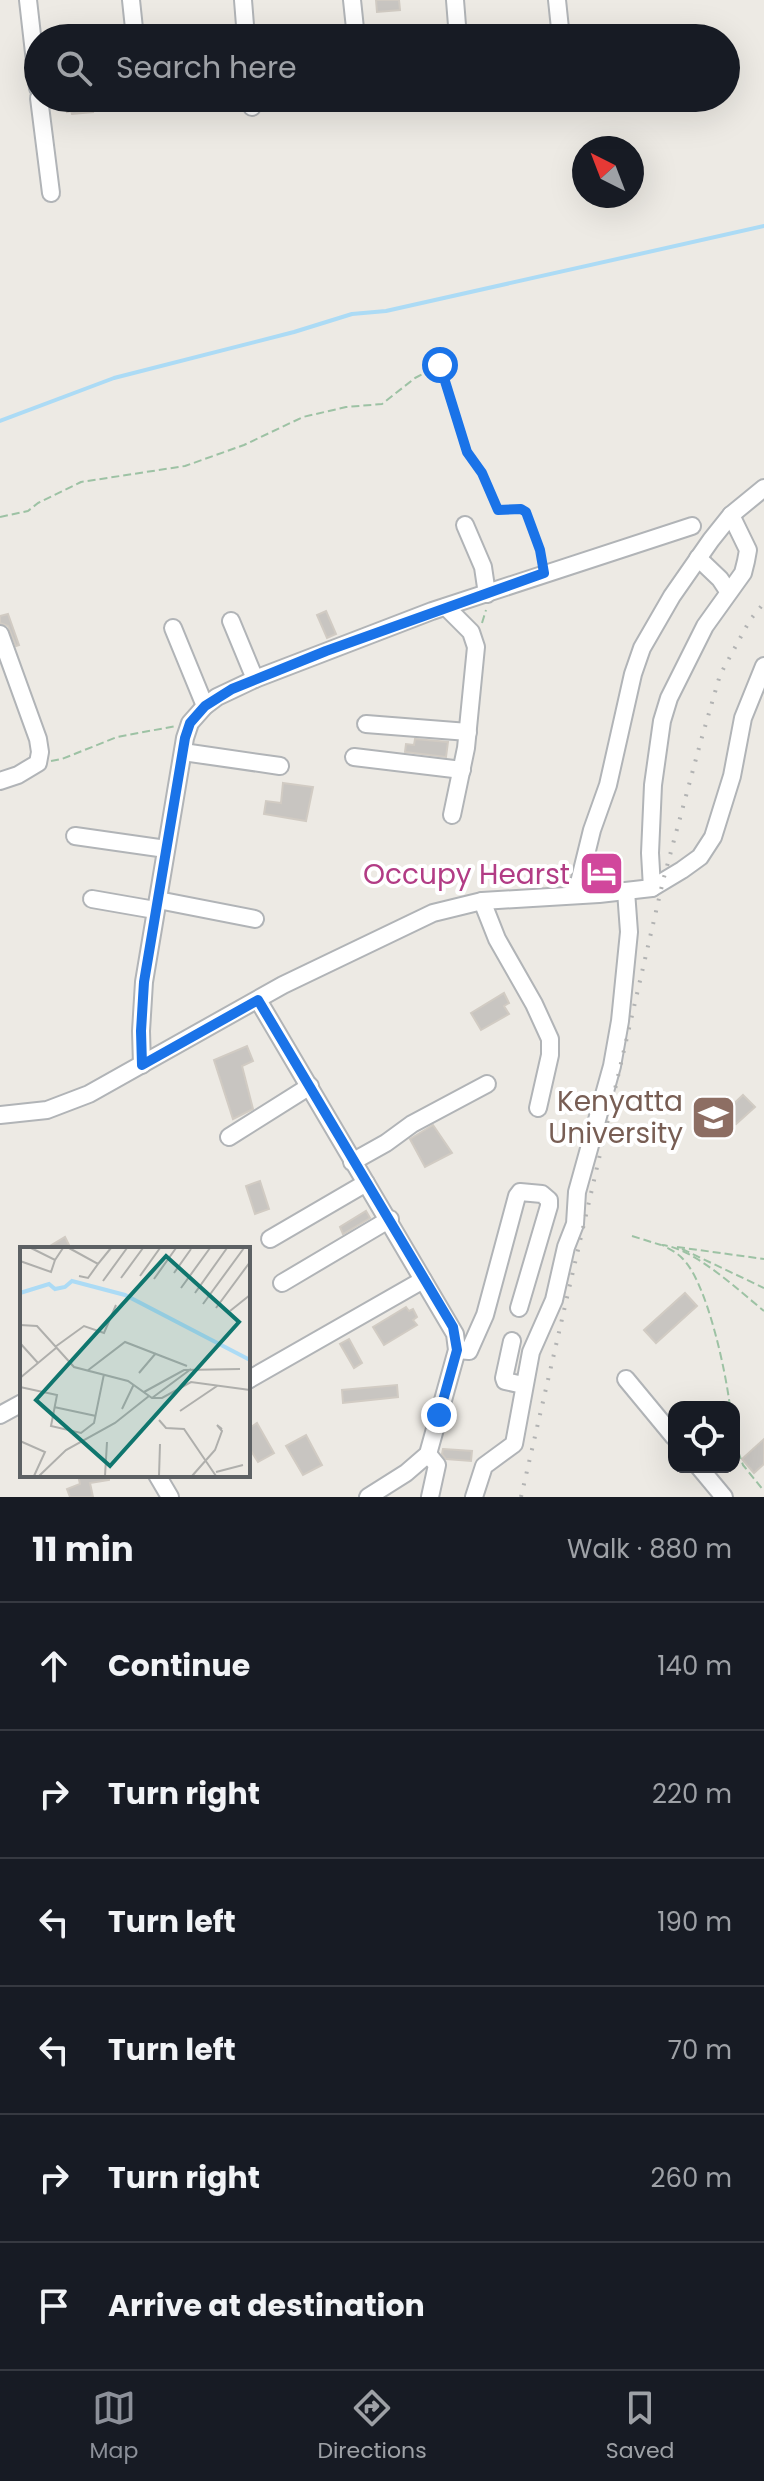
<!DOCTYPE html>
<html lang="en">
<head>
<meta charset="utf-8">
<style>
  :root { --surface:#171b24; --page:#20242c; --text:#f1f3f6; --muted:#9ea1a6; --line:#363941; --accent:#8c9099 }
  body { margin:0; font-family:Poppins,sans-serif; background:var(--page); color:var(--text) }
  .controls { position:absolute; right:24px; bottom:24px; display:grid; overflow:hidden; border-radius:16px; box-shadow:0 8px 32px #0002 }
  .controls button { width:72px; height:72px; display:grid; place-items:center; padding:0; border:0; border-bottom:2px solid var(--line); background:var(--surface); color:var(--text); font:40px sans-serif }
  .compass { position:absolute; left:572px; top:136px; width:72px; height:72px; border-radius:50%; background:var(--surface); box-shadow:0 8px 32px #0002; rotate:318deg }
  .stop { position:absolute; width:24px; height:24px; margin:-18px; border:6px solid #1a73e8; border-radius:50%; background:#fff }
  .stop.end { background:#1a73e8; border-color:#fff; box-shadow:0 2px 8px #0008 }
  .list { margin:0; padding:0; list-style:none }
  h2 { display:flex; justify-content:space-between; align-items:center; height:104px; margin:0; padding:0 32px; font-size:34px }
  h2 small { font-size:26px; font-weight:400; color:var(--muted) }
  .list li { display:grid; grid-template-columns:52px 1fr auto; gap:24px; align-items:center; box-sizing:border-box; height:128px; padding:0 32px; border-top:2px solid var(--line) }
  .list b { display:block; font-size:30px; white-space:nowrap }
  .list em { font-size:26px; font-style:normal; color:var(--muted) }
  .icon { flex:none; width:44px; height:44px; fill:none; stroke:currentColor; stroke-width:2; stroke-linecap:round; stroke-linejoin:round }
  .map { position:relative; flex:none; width:764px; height:1497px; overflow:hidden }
  .search { position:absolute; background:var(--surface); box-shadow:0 8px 32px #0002; left:24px; right:24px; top:24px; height:88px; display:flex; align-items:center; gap:20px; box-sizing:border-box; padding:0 28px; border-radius:44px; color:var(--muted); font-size:30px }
  .sheet { height:872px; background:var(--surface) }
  nav { display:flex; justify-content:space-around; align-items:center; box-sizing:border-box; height:112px; border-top:2px solid var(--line); background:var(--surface); font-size:22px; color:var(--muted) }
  nav a { display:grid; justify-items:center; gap:4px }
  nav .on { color:var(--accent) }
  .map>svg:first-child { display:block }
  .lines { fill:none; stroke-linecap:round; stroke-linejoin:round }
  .stream { stroke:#acdbf5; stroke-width:4 }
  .building { fill:#c8c5c1; stroke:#d1cbc3; stroke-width:2 }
  .minor-casing { stroke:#b1b4b7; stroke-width:20 }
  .path { stroke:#9dc2a4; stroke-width:2; stroke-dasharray:8 4; stroke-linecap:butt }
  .minor { stroke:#fff; stroke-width:16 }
  .rail { stroke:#b2b3b3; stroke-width:4; stroke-dasharray:2 10; stroke-linecap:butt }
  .route { stroke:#1a73e8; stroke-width:10 }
  .labels { text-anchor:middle; stroke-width:8; stroke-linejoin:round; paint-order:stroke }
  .hotel-label { font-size:28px; fill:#b23c85; stroke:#fff; text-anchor:end }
  .education-label { font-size:28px; fill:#785e54; stroke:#fff; text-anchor:end }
  .inset-river { fill:none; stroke:#acdbf5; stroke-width:4 }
  .inset-road { fill:none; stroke:#afafac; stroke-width:2 }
  .view { fill:#0f766e; fill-opacity:0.15; stroke:#0f766e; stroke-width:4 }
  .inset-edge { fill:none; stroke:#5c6063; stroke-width:4 }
</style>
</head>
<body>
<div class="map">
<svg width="764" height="1497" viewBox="0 0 764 1497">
  <rect width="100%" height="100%" fill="#edeae4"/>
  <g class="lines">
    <path class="stream" d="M0 421 114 378 294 332 352 314 386 311 764 226"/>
  </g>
  <g class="building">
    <path d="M376 0H399L400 10 377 12Z"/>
    <path d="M70 98H91L93 112 72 114 71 111 67 112 66 100Z"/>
    <path d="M326 611 336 634 327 638 317 615Z"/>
    <path d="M8 614 19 645 16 646 8 626 0 623V616Z"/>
    <path d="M415 739 448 742 446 757 405 752 406 744 414 745Z"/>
    <path d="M283 783 313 787 306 821 264 814 266 801 281 803Z"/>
    <path d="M504 993 509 1003 504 1006 509 1014 481 1030 471 1013Z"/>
    <path d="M247 1046 253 1061 242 1066 253 1109 233 1119 214 1060Z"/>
    <path d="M743 1095 755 1107 736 1124 725 1112Z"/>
    <path d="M433 1125 452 1153 425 1167 410 1139Z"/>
    <path d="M260 1181 269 1209 255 1214 246 1186Z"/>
    <path d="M366 1211 370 1218 343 1234 340 1227Z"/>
    <path d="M65 1237 71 1249H45Z"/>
    <path d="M685 1293 697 1306 656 1343 644 1330Z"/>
    <path d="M406 1307 409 1311 413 1309 417 1317 413 1320 417 1325 384 1345 373 1327Z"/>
    <path d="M349 1339 362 1363 354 1368 340 1344Z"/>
    <path d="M397 1385 398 1397 343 1403 342 1390Z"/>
    <path d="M257 1423 274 1453 258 1462 248 1446V1429Z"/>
    <path d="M306 1435 322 1465 303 1475 286 1446Z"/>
    <path d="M764 1439V1464L754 1473 742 1459Z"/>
    <path d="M443 1449 472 1451 471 1461 446 1459 442 1454Z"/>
    <path d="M78 1475H109V1480L90 1483 93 1497H70L67 1489 80 1484Z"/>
  </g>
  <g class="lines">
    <defs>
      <g id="minor">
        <path d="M28 0 38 88"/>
        <path d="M131 0 135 38"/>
        <path d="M243 0 246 38"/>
        <path d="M352 0 356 38"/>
        <path d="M455 0 458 38"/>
        <path d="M557 0 561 38"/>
        <path d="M39 98 51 193"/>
        <path d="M252 98V107"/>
        <path d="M465 525 483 567 487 594"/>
        <path d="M698 558 720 579 728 591"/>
        <path d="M446 607 471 632 476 647 466 748 452 815"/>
        <path d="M231 621 255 679"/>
        <path d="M173 628 205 706"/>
        <path d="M0 634 38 739 40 752 38 763 18 775 0 781"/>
        <path d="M366 724 468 732"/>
        <path d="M183 752 280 766"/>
        <path d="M354 757 462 770"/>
        <path d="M75 836 166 849"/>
        <path d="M652 888 650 853 653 785 662 721 669 698 705 626 743 573 746 561 748 550 731 515"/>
        <path d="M576 895 592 830 608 785 633 674 642 648 672 596 711 540 731 515 764 488"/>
        <path d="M92 899 155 910"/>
        <path d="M158 900 255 919"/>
        <path d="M482 901 497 939 534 1004 550 1039V1055L538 1108"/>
        <path d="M258 1000 455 1334 457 1350 428 1454 406 1473 368 1497"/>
        <path d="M142 1065 141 1031 144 982 185 738 190 723 205 706 217 697 255 679 432 611 692 526"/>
        <path d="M0 1115 47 1110 89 1094 283 985 433 913 482 901 599 894 652 888 682 870 700 857 713 837 732 776 743 718 764 666"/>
        <path d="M229 1137 310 1086"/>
        <path d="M352 1162 386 1143 412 1124 487 1084"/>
        <path d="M270 1239 366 1183"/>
        <path d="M282 1283 390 1219"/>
        <path d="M512 1341 504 1378 505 1381 523 1385"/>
        <path d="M457 1350 469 1351 485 1315 517 1196 520 1192 542 1194 549 1200V1206L519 1308"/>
        <path d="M626 1379 674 1437"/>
        <path d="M248 1380 423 1280"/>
        <path d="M0 1415 22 1403"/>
        <path d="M428 1454 437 1465 430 1497"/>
        <path d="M699 1467 724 1497"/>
        <path d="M157 1475 170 1497"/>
        <path d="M474 1497 484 1466 514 1444 531 1352 554 1300 566 1247 575 1224 577 1192 612 1066 620 1021 629 932 626 891"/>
      </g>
    </defs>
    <use href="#minor" class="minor-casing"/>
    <g class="path">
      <path d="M0 517 28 511 38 503 81 482 185 466 244 445 303 417 346 407 382 404 415 378 440 365 467 452 482 473 498 510H524L540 550 542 559"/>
      <path d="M482 623 486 610"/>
      <path d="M51 761 62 759 117 737 176 726"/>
      <path d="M632 1236 661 1245"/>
      <path d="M677 1247 764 1259"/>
      <path d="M682 1249 764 1288"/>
      <path d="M730 1407C726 1372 707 1283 683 1259 678 1253 669 1249 662 1245 694 1248 738 1290 764 1311"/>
      <path d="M734 1440 743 1465 764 1491"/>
    </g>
    <use href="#minor" class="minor"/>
    <path class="rail" d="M521 1497 663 881 700 744 720 675 750 620 764 603"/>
  </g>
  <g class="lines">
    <path class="route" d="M439 1415 457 1350 453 1327 258 1000 142 1065 141 1031 144 982 185 738 190 723 205 706 232 689 326 651 544 573 540 550 526 512 521 509 498 510 482 473 467 452 440 365"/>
  </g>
  <defs>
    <symbol id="hotel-square" viewBox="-11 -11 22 22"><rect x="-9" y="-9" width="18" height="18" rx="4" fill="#d1479c" stroke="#fff"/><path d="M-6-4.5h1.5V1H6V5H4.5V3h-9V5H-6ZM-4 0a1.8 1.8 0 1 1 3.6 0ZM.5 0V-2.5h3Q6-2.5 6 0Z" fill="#fff"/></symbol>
    <symbol id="university-square" viewBox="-11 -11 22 22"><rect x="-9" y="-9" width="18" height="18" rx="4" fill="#8d6e63" stroke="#fff"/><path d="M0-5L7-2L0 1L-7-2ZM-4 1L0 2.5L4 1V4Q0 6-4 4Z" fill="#fff"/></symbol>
  </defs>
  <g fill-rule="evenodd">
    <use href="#hotel-square" x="576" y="848" width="51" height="51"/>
    <use href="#university-square" x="688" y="1092" width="51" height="51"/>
  </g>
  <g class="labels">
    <g class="hotel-label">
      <text x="570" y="884">Occupy Hearst</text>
    </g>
    <g class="education-label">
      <text x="683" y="1111">Kenyatta<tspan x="683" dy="32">University</tspan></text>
    </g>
  </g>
  <g transform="translate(20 1247)">
    <rect width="230" height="230" fill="#edeae4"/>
    <path class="inset-river" d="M0 46 29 37 35 42 45 40 52 34 105 48 230 113"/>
    <path class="inset-road" d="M11 1 35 13 43 1M49 1 78 17 91 1M0 14 31 25 35 13M154 26 171 2M59 29 68 31 78 17M120 29 140 1M101 31 123 1M134 32 156 1M83 34 107 1M161 41 190 1M175 46 207 1M183 57 224 1M196 61 230 15M210 64 230 48M0 78 17 79 54 120 108 134 132 151H142L171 135 230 143M0 96 18 116M35 100 64 79 84 86 96 58M67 124 105 95 167 119M119 126 136 106M0 131 36 101M0 140 37 148 31 179 61 186 74 176 84 127M124 145 164 123 220 122M132 151 171 122M34 160 76 169M102 162 114 137M160 164 197 139M139 173 146 181 164 182 196 229M0 194 25 205 14 229M196 225 223 218M19 229 46 203 95 176 129 149M85 229 87 195M139 229 140 197M172 229 195 203 202 184 197 178 202 182"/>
    <path class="view" d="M146 9 219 75 90 219 16 153Z"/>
    <rect width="230" height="230" class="inset-edge"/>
  </g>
</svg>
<div class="controls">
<button><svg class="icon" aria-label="locate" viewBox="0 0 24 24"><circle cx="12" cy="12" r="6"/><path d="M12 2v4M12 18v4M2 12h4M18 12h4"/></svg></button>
</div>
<svg class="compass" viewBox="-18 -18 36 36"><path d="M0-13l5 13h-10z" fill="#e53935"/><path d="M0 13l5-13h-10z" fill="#9ea1a6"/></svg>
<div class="stop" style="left:440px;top:365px"></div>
<div class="stop end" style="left:439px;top:1415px"></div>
<div class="search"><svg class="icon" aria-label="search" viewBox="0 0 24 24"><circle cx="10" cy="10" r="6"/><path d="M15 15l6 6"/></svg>Search here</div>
</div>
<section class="sheet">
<h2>11 min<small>Walk · 880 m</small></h2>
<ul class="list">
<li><svg class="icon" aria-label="ahead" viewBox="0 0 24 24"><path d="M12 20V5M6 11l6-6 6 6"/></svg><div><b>Continue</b></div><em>140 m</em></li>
<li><svg class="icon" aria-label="right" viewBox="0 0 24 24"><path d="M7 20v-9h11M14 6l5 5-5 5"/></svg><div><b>Turn right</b></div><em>220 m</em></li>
<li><svg class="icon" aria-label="left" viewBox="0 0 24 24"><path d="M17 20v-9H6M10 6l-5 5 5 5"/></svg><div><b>Turn left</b></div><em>190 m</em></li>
<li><svg class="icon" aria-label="left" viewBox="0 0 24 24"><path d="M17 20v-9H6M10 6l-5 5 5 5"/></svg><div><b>Turn left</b></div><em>70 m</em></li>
<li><svg class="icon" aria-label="right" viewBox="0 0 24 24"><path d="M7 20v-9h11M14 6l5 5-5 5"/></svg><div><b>Turn right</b></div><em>260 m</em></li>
<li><svg class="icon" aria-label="arrive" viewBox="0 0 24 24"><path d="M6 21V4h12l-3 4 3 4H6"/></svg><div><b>Arrive at destination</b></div></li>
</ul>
</section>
<nav>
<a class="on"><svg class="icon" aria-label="map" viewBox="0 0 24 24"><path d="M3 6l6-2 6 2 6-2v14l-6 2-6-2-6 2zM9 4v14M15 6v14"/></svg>Map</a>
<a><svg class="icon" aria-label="directions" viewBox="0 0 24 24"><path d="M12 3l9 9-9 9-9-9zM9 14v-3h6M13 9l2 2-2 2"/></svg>Directions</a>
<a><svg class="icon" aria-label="saved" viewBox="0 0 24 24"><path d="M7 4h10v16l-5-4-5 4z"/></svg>Saved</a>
</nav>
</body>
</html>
